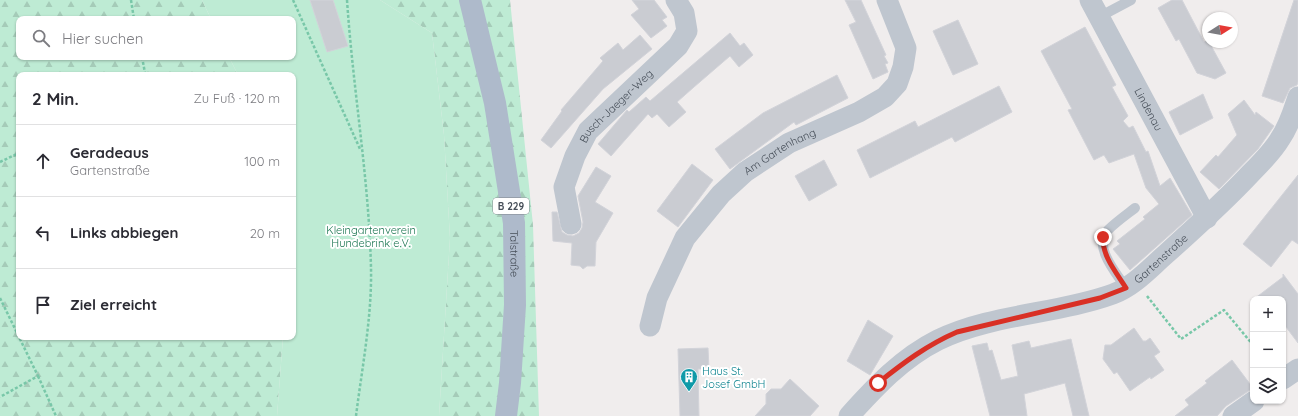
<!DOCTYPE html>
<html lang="de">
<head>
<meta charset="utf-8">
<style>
  :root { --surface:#fff; --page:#f7f7f7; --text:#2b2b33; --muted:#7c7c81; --line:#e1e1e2 }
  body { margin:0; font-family:Quicksand,sans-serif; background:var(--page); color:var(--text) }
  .controls { position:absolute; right:12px; bottom:12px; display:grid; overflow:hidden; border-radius:8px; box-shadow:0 1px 3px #0004 }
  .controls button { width:36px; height:36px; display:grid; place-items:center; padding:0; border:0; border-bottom:1px solid var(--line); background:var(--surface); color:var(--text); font:20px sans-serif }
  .compass { position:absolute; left:1202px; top:12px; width:36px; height:36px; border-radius:50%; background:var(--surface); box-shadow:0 1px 3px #0004; rotate:79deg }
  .stop { position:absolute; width:12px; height:12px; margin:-9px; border:3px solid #d93025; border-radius:50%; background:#fff }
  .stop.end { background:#d93025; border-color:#fff; box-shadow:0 1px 4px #0008 }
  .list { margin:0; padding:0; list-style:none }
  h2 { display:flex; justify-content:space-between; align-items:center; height:52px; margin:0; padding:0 16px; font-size:17px }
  h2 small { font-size:13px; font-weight:400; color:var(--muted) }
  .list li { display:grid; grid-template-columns:26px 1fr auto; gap:12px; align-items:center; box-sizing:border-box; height:72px; padding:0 16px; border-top:1px solid var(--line) }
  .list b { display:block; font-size:15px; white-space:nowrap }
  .list p { margin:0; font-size:13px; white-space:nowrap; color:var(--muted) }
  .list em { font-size:13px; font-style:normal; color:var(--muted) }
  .icon { flex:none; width:22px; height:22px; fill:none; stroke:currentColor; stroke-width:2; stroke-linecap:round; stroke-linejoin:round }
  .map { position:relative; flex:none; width:1298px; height:416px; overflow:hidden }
  .search { position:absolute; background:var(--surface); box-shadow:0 1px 3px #0004; left:16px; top:16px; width:280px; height:44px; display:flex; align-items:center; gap:10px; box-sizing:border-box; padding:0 14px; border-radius:8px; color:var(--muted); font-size:15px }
  .panel { position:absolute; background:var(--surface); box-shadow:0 1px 3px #0004; left:16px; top:72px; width:280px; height:268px; border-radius:8px }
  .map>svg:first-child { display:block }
  .forest { fill:url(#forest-firs) }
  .garden { fill:#beebd4 }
  .building { fill:#caccd2; stroke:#d2d3d9 }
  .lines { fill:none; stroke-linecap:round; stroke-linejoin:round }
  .path { stroke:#78c7a8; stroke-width:2.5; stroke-dasharray:3 2; stroke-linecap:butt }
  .lane { stroke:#bfc6cf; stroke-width:10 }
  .street { stroke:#bfc6cf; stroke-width:21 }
  .primary { stroke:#aebacb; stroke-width:22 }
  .route { stroke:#d93025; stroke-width:5 }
  .labels { text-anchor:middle; stroke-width:4; stroke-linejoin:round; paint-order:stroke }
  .shield { fill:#fff; stroke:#7e848b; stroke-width:1 }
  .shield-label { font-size:10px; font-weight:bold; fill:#474f59 }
  .street-label { font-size:11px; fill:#474f59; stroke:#fff }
  .park-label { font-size:11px; fill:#1c7652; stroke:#fff }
  .culture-label { font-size:11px; fill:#0d838f; stroke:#fff; text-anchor:start }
</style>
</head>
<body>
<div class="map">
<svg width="1298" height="416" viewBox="0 0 1298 416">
  <defs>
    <pattern id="forest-firs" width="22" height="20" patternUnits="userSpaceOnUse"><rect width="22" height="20" fill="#beebd4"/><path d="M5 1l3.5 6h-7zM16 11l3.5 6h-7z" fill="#a5cbb8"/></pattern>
  </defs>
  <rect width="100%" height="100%" fill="#f0eded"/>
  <g class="forest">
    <path d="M0 0H202L211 19H19V57H229L238 75H19V337H283L277 416H0Z"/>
    <path d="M380 0H510L533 225 539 416H439L450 238 444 135 432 33Z"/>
  </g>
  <path class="garden" d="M202 0H380L432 33 444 135 450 238 439 416H277L283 337H293V75H238L229 57H293V19H211Z"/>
  <g class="building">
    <path d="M310 0H333L348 46 327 52Z"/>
    <path d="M632 0H654L667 17 662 20 667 26 651 38 631 15 639 9Z"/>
    <path d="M845 0H861L886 55 884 56 888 63 885 64 888 72 873 79 849 25 856 22Z"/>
    <path d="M1172 0H1182L1204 42 1208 40 1226 73 1215 79 1197 73 1179 39 1176 41 1158 8Z"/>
    <path d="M1294 0H1298V82L1297 85 1290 88 1283 103 1262 96Z"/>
    <path d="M958 20 978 64 953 75 933 31Z"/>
    <path d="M1085 27 1116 85 1112 87 1128 116 1123 121 1129 128 1133 126 1146 152 1148 151 1160 186 1170 178 1192 215 1130 270 1113 249 1120 244 1117 241 1145 219 1143 217 1159 204 1146 188 1134 154 1109 163 1104 155 1094 160 1068 110 1072 109 1041 51Z"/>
    <path d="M730 33 740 46 744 43 753 55 739 67 730 56 694 87 677 102 686 112 669 127 657 114 652 118 648 114 611 156 598 144 627 110 629 112 646 97 650 101Z"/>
    <path d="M640 35 652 49 603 89 551 148 541 140 562 111 561 110 603 61 600 58 618 43 623 50Z"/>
    <path d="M837 75 848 98 796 125 794 122 730 169 715 149 763 113Z"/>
    <path d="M999 86 1012 112 955 142 952 137 870 178 857 150 915 121 918 127Z"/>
    <path d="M1203 94 1213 118 1180 135 1169 112Z"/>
    <path d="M1244 100 1255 115 1256 112 1274 126 1258 149 1219 189 1200 172 1216 155 1218 157 1237 135 1228 114Z"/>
    <path d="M824 160 837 185 809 201 795 176Z"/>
    <path d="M692 164 713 180 678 227 657 211Z"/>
    <path d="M596 167 611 176 595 202 613 213 596 242 595 266H587L583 269 580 266 571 265 572 243 553 241 552 212H557L562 232 567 235 573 236 579 233 582 228 583 222 578 196Z"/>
    <path d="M1298 175V244L1292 240 1271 267 1243 244Z"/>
    <path d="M1283 274 1298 294V343L1283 323V299H1254L1283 277Z"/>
    <path d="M868 320 893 336 870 375 847 361Z"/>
    <path d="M1134 328 1143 341H1146L1150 338 1160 352 1154 356 1164 370 1151 379 1150 377 1130 391 1117 372 1114 374 1103 359 1105 345H1111Z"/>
    <path d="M1071 339 1089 416H1073L1065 383 1024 394 1027 416H990L972 346 987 343 989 351 992 350 1001 380 1018 376 1012 345 1029 341 1031 348Z"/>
    <path d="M708 348 709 369H698L699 416H680L678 349Z"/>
    <path d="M1232 360 1253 388 1226 406 1217 416H1175L1189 405 1185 400 1207 383 1205 381Z"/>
    <path d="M790 379 819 406 810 416H755L766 404V394L771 389H781Z"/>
  </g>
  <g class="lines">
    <g class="path">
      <path d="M131 0 134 19"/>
      <path d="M293 0 360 149"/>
      <path d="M347 0C353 90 369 179 371 268 372 317 362 368 356 416"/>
      <path d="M142 57 145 73 143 75"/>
      <path d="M0 162 19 153"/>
      <path d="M1147 296 1181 339 1224 310 1253 345"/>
      <path d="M0 298 38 376 0 397"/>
      <path d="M38 376 56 416"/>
    </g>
    <g class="lane">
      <path d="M1099 17 1131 0"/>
      <path d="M1126 288C1117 274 1092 246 1108 230 1116 222 1126 215 1135 208"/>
    </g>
    <g class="street">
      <path id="s1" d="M1090 0 1207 218"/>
      <path id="s2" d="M571 224 564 187 575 156 588 131 678 46 687 31 684 13 676 0"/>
      <path id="s3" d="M650 326 657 298 685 238 721 194 745 172 789 143 859 112 885 97 897 84 903 67 906 48 887 0"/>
      <path d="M1283 379 1298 369"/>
      <path id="s4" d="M849 416C875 387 902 358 938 340 991 314 1058 314 1113 294 1134 286 1149 269 1166 254 1195 228 1224 202 1251 173 1261 163 1273 151 1280 139 1289 126 1293 112 1298 97"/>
      <path d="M1233 416 1254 401"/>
    </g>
    <path class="primary" id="s5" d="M470 0 495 103 514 223 515 305 510 383 506 416"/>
  </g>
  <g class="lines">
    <path class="route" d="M878 383C903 363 927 345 957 332L1100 298 1126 288C1116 272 1102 256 1103 237"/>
  </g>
  <defs>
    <symbol id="building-pin" viewBox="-11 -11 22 30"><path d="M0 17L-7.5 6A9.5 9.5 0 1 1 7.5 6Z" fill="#0f9aa8" stroke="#fff"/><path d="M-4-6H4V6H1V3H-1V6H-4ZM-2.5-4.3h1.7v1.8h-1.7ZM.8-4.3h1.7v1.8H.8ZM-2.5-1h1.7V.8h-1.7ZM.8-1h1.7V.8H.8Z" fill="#fff"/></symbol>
  </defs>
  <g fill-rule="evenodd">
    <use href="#building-pin" x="679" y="367" width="20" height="27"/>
  </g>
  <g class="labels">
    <rect class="shield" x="493" y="198" width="36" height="16" rx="3"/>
    <g class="shield-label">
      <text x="511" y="210">B 229</text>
    </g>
    <g class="street-label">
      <text dy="4" stroke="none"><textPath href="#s2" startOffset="136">Busch-Jaeger-Weg</textPath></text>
      <text dy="4" stroke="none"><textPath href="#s1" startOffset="124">Lindenau</textPath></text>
      <text dy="4" stroke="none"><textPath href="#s3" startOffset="225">Am Gartenhang</textPath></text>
      <text dy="4" stroke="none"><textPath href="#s5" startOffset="258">Talstraße</textPath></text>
      <text dy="4" stroke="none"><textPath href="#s4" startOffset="359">Gartenstraße</textPath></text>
    </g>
    <g class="park-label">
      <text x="371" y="234">Kleingartenverein<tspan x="371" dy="13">Hundebrink e.V.</tspan></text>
    </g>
    <g class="culture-label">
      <text x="702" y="375">Haus St.<tspan x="702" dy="13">Josef GmbH</tspan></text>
    </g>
  </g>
</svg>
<div class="controls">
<button>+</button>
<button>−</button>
<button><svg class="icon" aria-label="layers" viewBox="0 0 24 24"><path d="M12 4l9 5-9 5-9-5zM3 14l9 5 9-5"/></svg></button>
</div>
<svg class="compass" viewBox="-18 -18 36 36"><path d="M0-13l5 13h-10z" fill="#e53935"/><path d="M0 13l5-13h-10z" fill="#7c7c81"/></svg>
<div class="stop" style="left:878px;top:383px"></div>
<div class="stop end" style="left:1103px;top:237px"></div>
<div class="search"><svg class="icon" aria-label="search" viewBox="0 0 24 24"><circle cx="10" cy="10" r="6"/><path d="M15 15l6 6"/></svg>Hier suchen</div>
<section class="panel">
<h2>2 Min.<small>Zu Fuß · 120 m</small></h2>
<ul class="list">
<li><svg class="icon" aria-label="ahead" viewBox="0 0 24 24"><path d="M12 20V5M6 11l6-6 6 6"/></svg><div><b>Geradeaus</b><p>Gartenstraße</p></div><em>100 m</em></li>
<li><svg class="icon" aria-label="left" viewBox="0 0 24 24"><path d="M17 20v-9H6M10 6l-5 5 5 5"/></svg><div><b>Links abbiegen</b></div><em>20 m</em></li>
<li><svg class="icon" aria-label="arrive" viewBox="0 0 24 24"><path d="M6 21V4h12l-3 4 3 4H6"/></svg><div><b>Ziel erreicht</b></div></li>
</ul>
</section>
</div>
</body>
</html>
